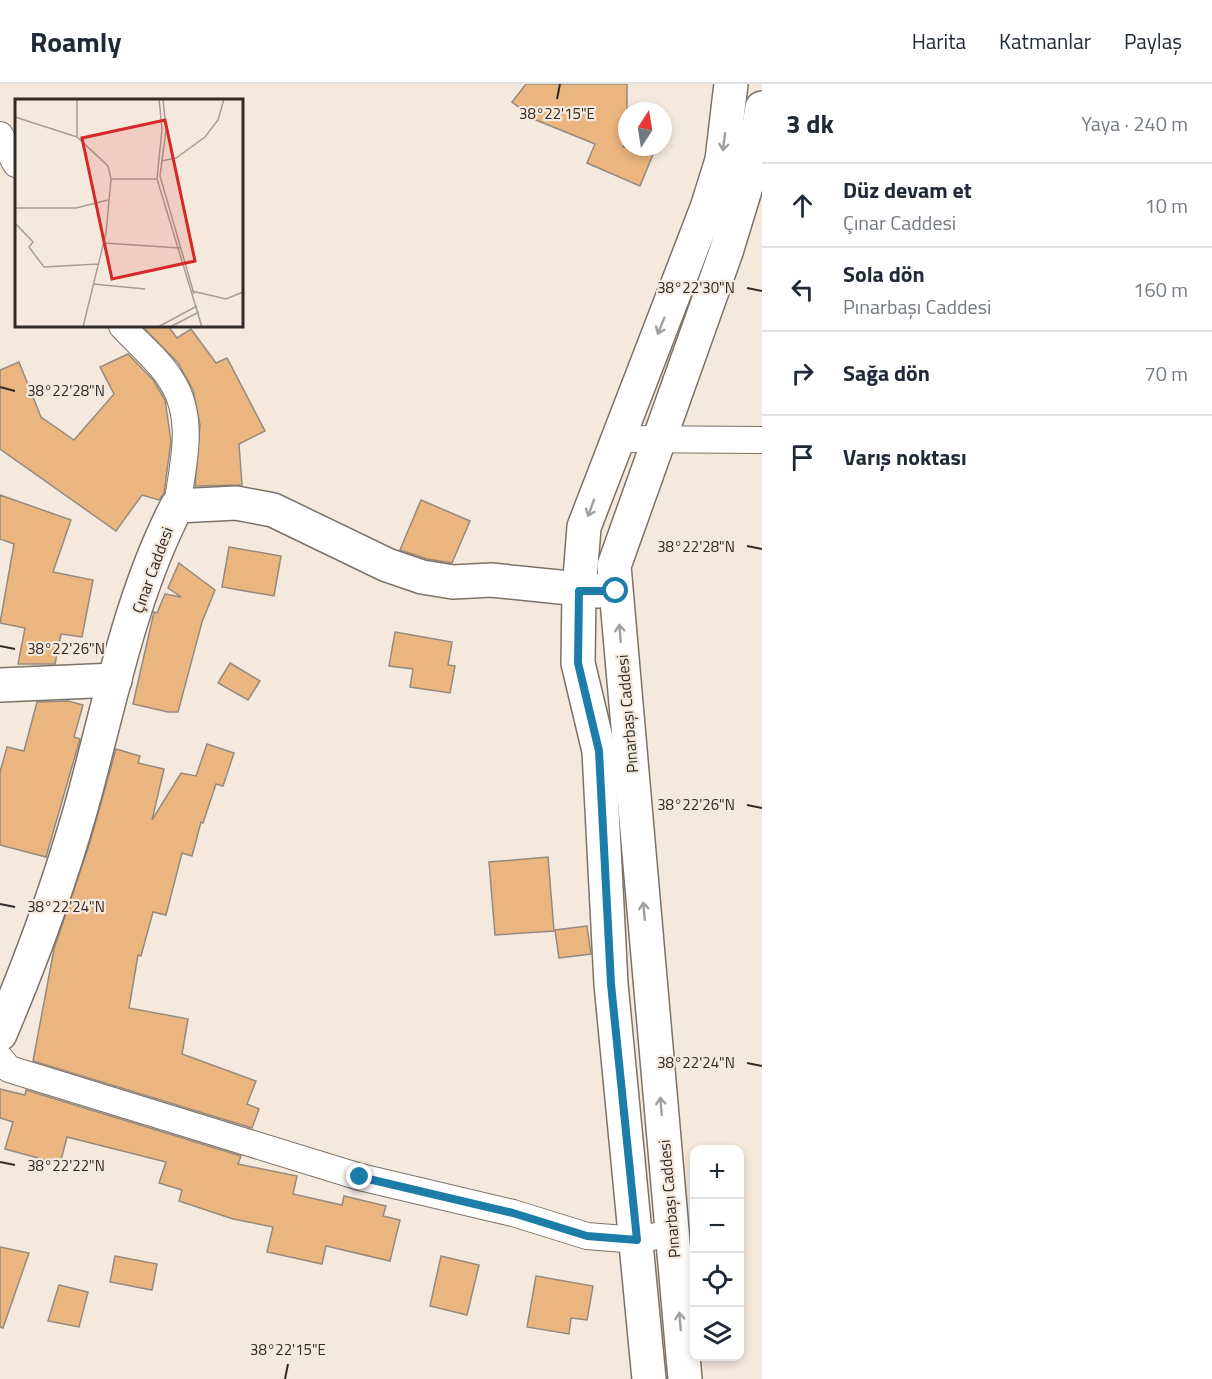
<!DOCTYPE html>
<html lang="tr">
<head>
<meta charset="utf-8">
<style>
  :root { --surface:#fff; --page:#f2f2f3; --text:#1f2937; --muted:#747a83; --line:#e0e1e3 }
  body { margin:0; font-family:"Titillium Web",sans-serif; background:var(--page); color:var(--text) }
  .controls { position:absolute; right:18px; bottom:18px; display:grid; overflow:hidden; border-radius:12px; box-shadow:0 3px 9px #0003 }
  .controls button { width:54px; height:54px; display:grid; place-items:center; padding:0; border:0; border-bottom:2px solid var(--line); background:var(--surface); color:var(--text); font:30px sans-serif }
  .compass { position:absolute; left:618px; top:18px; width:54px; height:54px; border-radius:50%; background:var(--surface); box-shadow:0 3px 9px #0003; rotate:12deg }
  .stop { position:absolute; width:18px; height:18px; margin:-14px; border:4px solid #1d7da9; border-radius:50%; background:#fff }
  .stop.end { background:#1d7da9; border-color:#fff; box-shadow:0 2px 6px #0008 }
  .list { margin:0; padding:0; list-style:none }
  h2 { display:flex; justify-content:space-between; align-items:center; height:78px; margin:0; padding:0 24px; font-size:26px }
  h2 small { font-size:20px; font-weight:400; color:var(--muted) }
  .list li { display:grid; grid-template-columns:39px 1fr auto; gap:18px; align-items:center; box-sizing:border-box; height:84px; padding:0 24px; border-top:2px solid var(--line) }
  .list b { display:block; font-size:22px; white-space:nowrap }
  .list p { margin:0; font-size:20px; white-space:nowrap; color:var(--muted) }
  .list em { font-size:20px; font-style:normal; color:var(--muted) }
  .icon { flex:none; width:33px; height:33px; fill:none; stroke:currentColor; stroke-width:2; stroke-linecap:round; stroke-linejoin:round }
  .map { position:relative; flex:none; width:762px; height:1295px; overflow:hidden }
  header { display:flex; align-items:center; gap:36px; box-sizing:border-box; height:84px; padding:0 30px; background:var(--surface); border-bottom:2px solid var(--line) }
  header strong { font-size:28px }
  nav { display:flex; gap:33px; margin-inline-start:auto; font-size:21px }
  main { display:flex }
  aside { flex:1; background:var(--surface) }
  .map>svg:first-child { display:block }
  .building { fill:#eab57e; stroke:#958a7f; stroke-width:1.5 }
  .lines { fill:none; stroke-linecap:round; stroke-linejoin:round }
  .street-casing { stroke:#7d7267; stroke-width:28 }
  .secondary-casing { stroke:#7d7267; stroke-width:36 }
  .street { stroke:#fff; stroke-width:26 }
  .secondary { stroke:#fff; stroke-width:33 }
  .oneway { stroke:#a2a09e }
  .route { stroke:#1d7da9; stroke-width:8 }
  .ticks { fill:none; stroke:#302b27; stroke-width:2 }
  .labels { text-anchor:middle; stroke-width:4.5; stroke-linejoin:round; paint-order:stroke }
  .street-label { font-size:16px; fill:#302b27; stroke:#f5e9dd }
  .inset-road { fill:none; stroke:#a69d94; stroke-width:1.5 }
  .view { fill:#d62828; fill-opacity:0.15; stroke:#d62828; stroke-width:3 }
  .inset-edge { fill:none; stroke:#302b27; stroke-width:3 }
  .ticks-label { font-size:15px; text-anchor:middle; fill:#302b27; stroke:#f5e9dd; stroke-width:4.5; stroke-linejoin:round; paint-order:stroke }
</style>
</head>
<body>
<header>
<strong>Roamly</strong>
<nav><a>Harita</a><a>Katmanlar</a><a>Paylaş</a></nav>
</header>
<main>
<div class="map">
<svg width="762" height="1295" viewBox="0 0 762 1295">
  <rect width="100%" height="100%" fill="#f5e9dd"/>
  <g class="building">
    <path d="M526 0H627V53L623 63H656L640 102 587 79 595 60 536 36 512 18Z"/>
    <path d="M142 242H168L177 254 191 245 216 279 227 274 265 347 239 360 242 401 195 402 200 341 193 306 178 279Z"/>
    <path d="M128 270 154 297 165 316 171 357 164 410 159 416 142 411 116 447 0 365V286L19 278 41 333 74 356 114 310 100 283Z"/>
    <path d="M0 411 71 436 53 488 93 496 82 553 61 550 55 580H18L25 544 0 539 14 460 0 455Z"/>
    <path d="M421 416 470 437 452 479 427 475 400 466Z"/>
    <path d="M229 463 281 472 274 512 222 503Z"/>
    <path d="M179 479 215 506 202 538 178 628H168L133 620 154 528 157 529 165 510 181 513 168 504Z"/>
    <path d="M395 548 452 558 448 581 455 582 450 609 410 603 413 585 389 582Z"/>
    <path d="M230 579 260 597 248 616 218 599Z"/>
    <path d="M68 617 83 621 74 653 80 655 46 773 0 761V688L7 663 24 667 37 618Z"/>
    <path d="M207 660 234 669 223 702 216 700 203 739 201 738 192 772 182 769 166 831 153 828 141 872 138 871 129 924 188 935 182 970 256 997 247 1020 259 1025 252 1044 33 977 54 865 90 758 116 665 140 672 138 679 164 685 152 736 181 689 196 692Z"/>
    <path d="M548 773 554 847 495 851 489 778Z"/>
    <path d="M587 842 591 870 559 874 555 846Z"/>
    <path d="M0 1005 25 1011 26 1006 241 1072 238 1080 297 1092 293 1110 342 1121 344 1112 386 1122 383 1132 400 1136 390 1177 326 1162 322 1180 267 1168 273 1143 233 1135 179 1117 182 1106 159 1099 166 1078 67 1053 60 1080 5 1065 13 1038 0 1034Z"/>
    <path d="M0 1163 29 1169 3 1244 0 1243Z"/>
    <path d="M115 1172 157 1180 152 1206 110 1198Z"/>
    <path d="M441 1172 479 1181 467 1231 430 1222Z"/>
    <path d="M536 1192 593 1202 587 1236 571 1234 569 1250 527 1243Z"/>
    <path d="M59 1201 88 1208 79 1243 48 1237Z"/>
  </g>
  <g class="lines">
    <defs>
      <g id="street">
        <path d="M0 51 16 80"/>
        <path d="M122 242C137 259 159 276 171 296 196 334 183 380 177 422"/>
        <path d="M617 355 762 356"/>
        <path d="M0 974 9 985 360 1093 513 1129 587 1152 637 1156 671 1149"/>
      </g>
      <g id="secondary">
        <path d="M0 601 115 596"/>
        <path d="M0 950C31 877 59 801 81 724 109 624 129 514 177 422L236 419 273 426 387 481 422 493 453 498 491 496 599 507"/>
        <path d="M649 1295 611 900 599 667 578 579 579 507 584 443 707 124 722 76 731 0"/>
        <path d="M685 1295 614 482 726 168 751 86 762 24"/>
      </g>
    </defs>
    <use href="#street" class="street-casing"/>
    <use href="#secondary" class="secondary-casing"/>
    <use href="#street" class="street"/>
    <use href="#secondary" class="secondary"/>
  </g>
  <defs><path id="oneway-shaft" d="M-6 0H5M1.5-3L5.5 0L1.5 3" fill="none" stroke-width="1.6" stroke-linecap="round" stroke-linejoin="round" transform="scale(1.5)"/></defs>
  <g class="oneway">
    <use href="#oneway-shaft" transform="translate(724 58) rotate(97)"/>
    <use href="#oneway-shaft" transform="translate(661 242) rotate(112)"/>
    <use href="#oneway-shaft" transform="translate(591 424) rotate(110)"/>
    <use href="#oneway-shaft" transform="translate(620 549) rotate(-95)"/>
    <use href="#oneway-shaft" transform="translate(644 827) rotate(-95)"/>
    <use href="#oneway-shaft" transform="translate(661 1022) rotate(-95)"/>
    <use href="#oneway-shaft" transform="translate(680 1237) rotate(-95)"/>
  </g>
  <g class="lines">
    <path class="route" d="M360 1093 513 1129 587 1152 637 1156 611 900 599 667 578 579 579 507H616"/>
  </g>
  <path class="ticks" d="M557 15 560 0M747 204 762 207M0 303 15 307M747 462 762 465M0 562 15 565M747 721 762 724M0 820 15 823M747 979 762 982M0 1078 15 1081M285 1295 288 1280"/>
  <g class="labels">
    <g class="street-label">
      <text transform="translate(152 486) rotate(-70)" y="6">Çınar Caddesi</text>
      <text transform="translate(627 630) rotate(-95)" y="6">Pınarbaşı Caddesi</text>
      <text transform="translate(669 1115) rotate(-95)" y="6">Pınarbaşı Caddesi</text>
    </g>
  </g>
  <g transform="translate(15 15)">
    <rect width="228" height="228" fill="#f5e9dd"/>
    <path class="inset-road" d="M62 0V37M144 0 147 30 142 80 187 228M148 0 151 31 145 77 179 195M0 18 62 38 93 67 96 80M146 62 161 59 190 38 203 21 209 0M0 109H61L93 101M0 124 18 143 14 148 29 168 83 165M89 144 165 149M78 185 130 190M177 192 211 200 228 193M68 228 91 134 96 80H142M143 228 182 207M155 228 184 213"/>
    <path class="view" d="M150 21 180 162 97 180 67 39Z"/>
    <rect width="228" height="228" class="inset-edge"/>
  </g>
  <g class="ticks-label">
    <text x="557" y="35">38°22'15"E</text>
    <text x="696" y="209">38°22'30"N</text>
    <text x="66" y="312">38°22'28"N</text>
    <text x="696" y="468">38°22'28"N</text>
    <text x="66" y="570">38°22'26"N</text>
    <text x="696" y="726">38°22'26"N</text>
    <text x="66" y="828">38°22'24"N</text>
    <text x="696" y="984">38°22'24"N</text>
    <text x="66" y="1087">38°22'22"N</text>
    <text x="288" y="1271">38°22'15"E</text>
  </g>
</svg>
<div class="controls">
<button>+</button>
<button>−</button>
<button><svg class="icon" aria-label="locate" viewBox="0 0 24 24"><circle cx="12" cy="12" r="6"/><path d="M12 2v4M12 18v4M2 12h4M18 12h4"/></svg></button>
<button><svg class="icon" aria-label="layers" viewBox="0 0 24 24"><path d="M12 4l9 5-9 5-9-5zM3 14l9 5 9-5"/></svg></button>
</div>
<svg class="compass" viewBox="-18 -18 36 36"><path d="M0-13l5 13h-10z" fill="#e53935"/><path d="M0 13l5-13h-10z" fill="#747a83"/></svg>
<div class="stop" style="left:616px;top:507px"></div>
<div class="stop end" style="left:360px;top:1093px"></div>
</div>
<aside>
<h2>3 dk<small>Yaya · 240 m</small></h2>
<ul class="list">
<li><svg class="icon" aria-label="ahead" viewBox="0 0 24 24"><path d="M12 20V5M6 11l6-6 6 6"/></svg><div><b>Düz devam et</b><p>Çınar Caddesi</p></div><em>10 m</em></li>
<li><svg class="icon" aria-label="left" viewBox="0 0 24 24"><path d="M17 20v-9H6M10 6l-5 5 5 5"/></svg><div><b>Sola dön</b><p>Pınarbaşı Caddesi</p></div><em>160 m</em></li>
<li><svg class="icon" aria-label="right" viewBox="0 0 24 24"><path d="M7 20v-9h11M14 6l5 5-5 5"/></svg><div><b>Sağa dön</b></div><em>70 m</em></li>
<li><svg class="icon" aria-label="arrive" viewBox="0 0 24 24"><path d="M6 21V4h12l-3 4 3 4H6"/></svg><div><b>Varış noktası</b></div></li>
</ul>
</aside>
</main>
</body>
</html>
